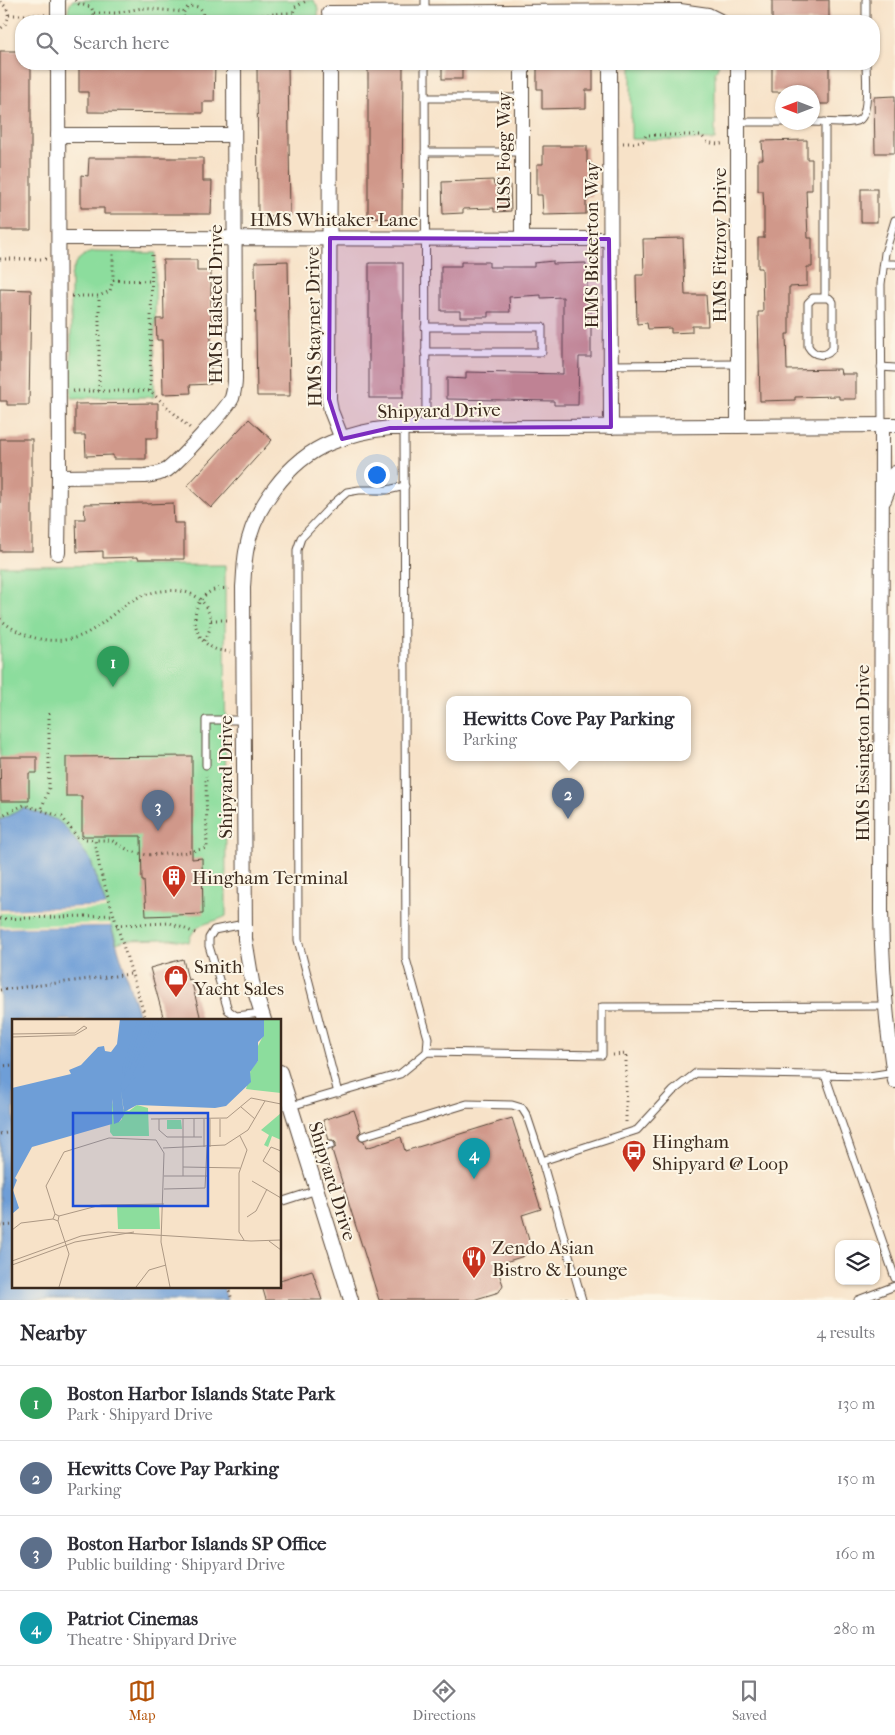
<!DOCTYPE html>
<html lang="en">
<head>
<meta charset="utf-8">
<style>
  :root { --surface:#fff; --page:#f7f7f7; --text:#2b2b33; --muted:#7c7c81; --line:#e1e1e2; --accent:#b45309 }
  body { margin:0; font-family:"IM FELL French Canon",serif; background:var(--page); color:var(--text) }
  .controls { position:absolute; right:15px; bottom:15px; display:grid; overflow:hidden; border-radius:10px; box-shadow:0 1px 4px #0004 }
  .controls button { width:45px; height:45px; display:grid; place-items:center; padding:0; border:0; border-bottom:1px solid var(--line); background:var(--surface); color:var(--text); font:25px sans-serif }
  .compass { position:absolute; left:775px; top:85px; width:45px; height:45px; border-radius:50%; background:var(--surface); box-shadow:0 1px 4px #0004; rotate:270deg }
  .you { position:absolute; left:376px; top:474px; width:18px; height:18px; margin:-12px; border:4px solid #fff; border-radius:50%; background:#1a73e8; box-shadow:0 0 0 8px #1a73e833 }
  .badge { display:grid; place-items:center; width:32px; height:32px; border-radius:50%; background:var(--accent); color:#fff; font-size:16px; font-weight:700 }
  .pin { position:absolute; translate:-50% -41px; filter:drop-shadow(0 1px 2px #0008) }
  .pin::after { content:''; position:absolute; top:26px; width:18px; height:15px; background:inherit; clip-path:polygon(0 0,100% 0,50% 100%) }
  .popup { position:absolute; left:446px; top:696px; width:245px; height:65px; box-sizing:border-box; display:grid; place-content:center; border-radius:10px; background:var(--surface); filter:drop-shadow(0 1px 4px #0005); font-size:16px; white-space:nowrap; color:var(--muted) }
  .popup b { font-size:19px; color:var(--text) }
  .popup::after { content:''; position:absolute; left:50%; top:100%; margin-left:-10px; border:10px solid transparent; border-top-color:var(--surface) }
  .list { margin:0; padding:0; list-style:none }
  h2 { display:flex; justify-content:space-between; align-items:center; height:65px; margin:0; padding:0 20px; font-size:21px }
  h2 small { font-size:16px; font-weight:400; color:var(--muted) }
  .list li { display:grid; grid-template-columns:32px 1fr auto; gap:15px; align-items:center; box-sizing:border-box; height:75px; padding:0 20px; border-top:1px solid var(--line) }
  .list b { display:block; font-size:19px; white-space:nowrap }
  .list p { margin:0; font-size:16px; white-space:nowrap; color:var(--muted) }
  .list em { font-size:16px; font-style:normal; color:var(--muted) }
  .icon { flex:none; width:28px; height:28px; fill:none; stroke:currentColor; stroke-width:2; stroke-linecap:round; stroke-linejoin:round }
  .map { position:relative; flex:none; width:895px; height:1300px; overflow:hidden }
  .search { position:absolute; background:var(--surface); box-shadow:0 1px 4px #0004; left:15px; right:15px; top:15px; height:55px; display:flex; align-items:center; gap:12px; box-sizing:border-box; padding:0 18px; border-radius:20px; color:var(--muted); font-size:19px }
  .sheet { height:365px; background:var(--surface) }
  nav { display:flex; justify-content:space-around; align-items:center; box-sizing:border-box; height:70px; border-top:1px solid var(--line); background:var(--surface); font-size:14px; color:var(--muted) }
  nav a { display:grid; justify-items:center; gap:2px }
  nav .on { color:var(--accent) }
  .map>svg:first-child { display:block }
  .green { fill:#8cdd9d; stroke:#64845e }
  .water { fill:#6e9ed7; stroke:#54647a }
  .pier { fill:#f7e2c8 }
  .building { fill:#d0988a }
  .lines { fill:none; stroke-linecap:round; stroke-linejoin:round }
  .service-casing { stroke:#574638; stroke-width:9 }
  .minor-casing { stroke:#574638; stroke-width:16 }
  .path { stroke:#574638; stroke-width:3; stroke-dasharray:1 4; stroke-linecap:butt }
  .service { stroke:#fff; stroke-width:7 }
  .minor { stroke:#fff; stroke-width:14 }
  .marked { fill:#7b2cbf; fill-opacity:0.2; stroke:#7b2cbf; stroke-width:4; stroke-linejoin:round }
  .labels { text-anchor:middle; stroke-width:4; stroke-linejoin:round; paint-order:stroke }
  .street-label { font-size:19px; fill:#3b2a1e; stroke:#fcf5e5 }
  .poi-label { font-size:19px; fill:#3b2a1e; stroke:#fcf5e5; text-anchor:start }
  .inset-river { fill:none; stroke:#6e9ed7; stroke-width:2.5 }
  .inset-road { fill:none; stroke:#ac9884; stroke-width:1 }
  .view { fill:#1d4ed8; fill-opacity:0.15; stroke:#1d4ed8; stroke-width:2.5 }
  .inset-edge { fill:none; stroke:#3b2a1e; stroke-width:2.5 }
</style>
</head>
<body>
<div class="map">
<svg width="895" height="1300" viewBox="0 0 895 1300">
  <rect width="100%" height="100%" fill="#fcf5e5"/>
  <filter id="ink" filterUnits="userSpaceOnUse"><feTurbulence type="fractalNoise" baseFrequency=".02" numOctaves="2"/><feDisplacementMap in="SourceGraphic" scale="10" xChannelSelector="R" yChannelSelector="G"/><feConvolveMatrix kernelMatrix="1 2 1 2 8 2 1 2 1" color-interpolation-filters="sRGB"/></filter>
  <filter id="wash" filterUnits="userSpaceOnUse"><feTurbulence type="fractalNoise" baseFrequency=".0096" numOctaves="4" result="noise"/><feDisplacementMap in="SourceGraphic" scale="20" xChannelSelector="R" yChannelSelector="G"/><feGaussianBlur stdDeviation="1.12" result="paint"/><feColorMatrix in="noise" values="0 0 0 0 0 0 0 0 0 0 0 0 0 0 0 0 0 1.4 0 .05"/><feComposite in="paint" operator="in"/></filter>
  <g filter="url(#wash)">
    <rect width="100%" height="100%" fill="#f7e2c8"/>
    <g class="green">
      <path d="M73 0H313C319 6 319 13 317 21H70C67 14 67 6 73 0Z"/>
      <path d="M631 64H719L715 73V140L631 139Z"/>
      <path d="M95 252 156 253 154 397 71 398V276C75 262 80 254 95 252Z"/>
      <path d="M225 565 226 916C212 924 193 922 189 942L171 939 125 940 117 943 111 926 0 928V910L106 906 90 859 79 846 24 808 0 820V566Z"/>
    </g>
    <g class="water">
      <path d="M24 808 57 820 65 827 90 859 106 906 0 910V820Z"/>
      <path d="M111 926 140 1020H14V1286H223L227 1300H0V928Z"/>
    </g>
    <g class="pier">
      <path d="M106 906V909L0 913V910Z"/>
      <path d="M110 923 111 926 0 928V926Z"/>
    </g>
    <g id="blocks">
      <g class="building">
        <rect x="772" y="0" width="57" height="21"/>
        <path d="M0 51H21V64H31V230H0Z"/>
        <path d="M79 64H215L214 102H203V113L88 112V92H79Z"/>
        <path d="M257 64H288L290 216H258Z"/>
        <path d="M368 64H403L402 219 368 218Z"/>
        <rect x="442" y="64" width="20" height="15"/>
        <path d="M537 64H593V90H586V108L542 109V89H537Z"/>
        <path d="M772 64H829V104H812V92H772Z"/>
        <path d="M895 96V153H875L874 97Z"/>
        <path d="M807 140V159H812V190H806L808 238H812V267H807V286L789 287V334H786L787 370 840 369 841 374H856V399H839V396L795 397V400L760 401 758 312H763L762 268H758V238H764V209L763 191H758V159H763L762 141Z"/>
        <path d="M543 146H587V163H591L592 196H586V214L543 215 542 195H537V164H543Z"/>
        <path d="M89 158H203V181H212L211 214H104V208H81V175L88 176Z"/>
        <path d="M493 180 494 185 510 184 511 211 494 212V208L463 209V213L443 214 442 182Z"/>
        <rect x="861" y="189" width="16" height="33"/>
        <path d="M683 238 685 295H706L708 326H692V332L671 333V328L648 329 647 323 637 324 636 275H644L643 239Z"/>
        <path d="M163 260H197V271H211V384L190 385 191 393 163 394 162 340H157L156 319H164Z"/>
        <path d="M288 261 290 396H257L255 262Z"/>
        <path d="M553 261V264L586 263 588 308H591V357H579L578 405H554V401L447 399V378L466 379V372L563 374V297L541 298V295L509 297 510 312H488V317H460V311H441V266H461V262H489V267H534V263Z"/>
        <rect x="369" y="263" width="34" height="135"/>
        <path d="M0 289 31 290 29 405H7V401H0Z"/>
        <path d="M158 403V438H146V459H113V455L86 456 85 435H75V404Z"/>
        <path d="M249 419 272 440 211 508 187 486Z"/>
        <rect x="0" y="439" width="32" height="112"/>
        <path d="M147 503V504L173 503 174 523H184V559H138V557L103 558V551L77 552 76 519H85L84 504Z"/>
        <path d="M192 756V859L202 858 203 914 146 916 144 881H142L141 836H82V796H66V757Z"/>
        <path d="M0 757H37V773H29V801H1Z"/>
        <path d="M183 959 188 980 191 979 201 1020H164L150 968Z"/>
        <path d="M354 1110 361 1131 358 1134V1138L364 1141 366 1148 401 1137 405 1151 512 1118 541 1209 522 1215 530 1244 524 1256 496 1265 503 1285 499 1292 473 1300H379L332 1150 336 1147V1143L333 1140H329L323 1120Z"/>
        <path d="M312 1270 322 1300H266L262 1286H280V1280Z"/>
      </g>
    </g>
  </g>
  <g filter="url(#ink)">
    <use href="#blocks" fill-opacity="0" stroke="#574638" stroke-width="1"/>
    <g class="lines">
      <defs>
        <g id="service">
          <path d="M425 0V21"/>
          <path d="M866 21V0"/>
          <path d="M425 64 426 428"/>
          <path d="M425 98H522"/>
          <path d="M738 122H782"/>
          <path d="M812 122C823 122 850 125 859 120 870 114 866 75 866 64"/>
          <path d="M425 152H522"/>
          <path d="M884 264H895"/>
          <path d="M825 298H829L833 302V347C828 358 814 357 808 346V303L813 298H825V122"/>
          <path d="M425 352H542V327H425"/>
          <path d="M610 365 738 364"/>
          <path d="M881 367 895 368"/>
          <path d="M882 425 881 284 885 253 895 220"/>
          <path d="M404 428 406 959 428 1038 427 1052"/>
          <path d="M206 765V720H244"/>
          <path d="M244 924 214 930 209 938V946L228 1010 236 1016 262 1013"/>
          <path d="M825 1075 895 1278"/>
          <path d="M338 1093 298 940 297 550 301 538 331 506 347 492 359 490H388L405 486"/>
          <path d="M291 1106 400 1074 427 1052 602 1055V1007L886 1006"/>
          <path d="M363 1136 467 1104 512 1105 522 1108 527 1116 542 1161 582 1300"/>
          <path d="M305 1153 331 1145"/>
          <path d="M542 1161 637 1130 673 1091 696 1073 869 1076 895 1072"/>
          <path d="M280 1202 317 1190"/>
          <path d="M858 1300 895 1286"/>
        </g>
        <g id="minor">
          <path d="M58 0V21"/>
          <path d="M329 13 680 11 708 15 720 21"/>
          <path d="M330 64 329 399 331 411 342 439"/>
          <path d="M522 64V238"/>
          <path d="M610 64 611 427"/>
          <path d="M738 64V426"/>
          <path d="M58 135H234"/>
          <path d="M59 238 609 239"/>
          <path d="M882 425 881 911C882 968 886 1025 895 1081"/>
          <path d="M59 477 145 476C153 475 160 474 167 470 179 461 226 410 232 398 234 391 235 385 235 379L234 64"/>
          <path d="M884 500 895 473"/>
          <path d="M58 553 59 477 58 64"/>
          <path d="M264 1020 252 982 245 939 243 587C244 576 244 564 246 552 253 509 288 460 330 443 349 435 369 430 390 428L895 425"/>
          <path d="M280 1072 351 1300"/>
        </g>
      </defs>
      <use href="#service" class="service-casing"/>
      <use href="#minor" class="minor-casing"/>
      <g class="path">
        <path d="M75 0 79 4 91 7C94 13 95 16 90 21"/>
        <path d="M0 2C11 9 11 21 0 29"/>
        <path d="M94 13H116L142 8 183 12"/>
        <path d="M9 15H45"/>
        <path d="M203 15C236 23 260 13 293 13"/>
        <path d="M187 21 183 16C184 0 211 5 200 21"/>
        <path d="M296 21 293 13 295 7 308 0"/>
        <path d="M623 143H636L643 141 646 135H701C708 144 713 144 724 144"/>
        <path d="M0 259H46"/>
        <path d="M113 280 151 281"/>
        <path d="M72 296H99L110 291 113 280V251"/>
        <path d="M73 391H150L190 428"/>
        <path d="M99 391V296"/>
        <path d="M150 391 152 252"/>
        <path d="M229 588C226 589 221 588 217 589 188 597 188 638 215 649 219 651 226 651 230 652"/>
        <path d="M0 619C18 635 39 642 63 640 97 637 111 610 139 597 160 588 196 585 207 609 214 622 210 630 204 642"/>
        <path d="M211 620H228"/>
        <path d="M49 713V788L41 810 62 817 78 838 95 840"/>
        <path d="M0 816 24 805 41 810"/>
        <path d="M0 919 113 915"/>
        <path d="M116 925 170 923 198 934"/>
        <path d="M0 990 131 974"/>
        <path d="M146 1020 100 870 95 840H111L130 851 147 855 182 853 207 848 206 776"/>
        <path d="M613 1055 626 1054V1123"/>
        <path d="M0 1066 14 1065"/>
        <path d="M0 1134 14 1132"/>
        <path d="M0 1226 14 1225"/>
        <path d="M228 1286 232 1300"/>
        <path d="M562 1300 571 1297"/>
      </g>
      <use href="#service" class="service"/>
      <use href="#minor" class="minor"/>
    </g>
  </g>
  <path class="marked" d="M330 238 609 239 611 427 390 428 342 439 329 399Z"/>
  <defs>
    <symbol id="building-pin" viewBox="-11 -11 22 30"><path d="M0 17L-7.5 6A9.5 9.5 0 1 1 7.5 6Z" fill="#c8321e" stroke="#fcf5e5"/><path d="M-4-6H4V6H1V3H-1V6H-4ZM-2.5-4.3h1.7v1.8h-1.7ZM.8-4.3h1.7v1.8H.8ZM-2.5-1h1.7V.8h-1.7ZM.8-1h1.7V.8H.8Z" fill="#fff"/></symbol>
    <symbol id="shop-pin" viewBox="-11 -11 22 30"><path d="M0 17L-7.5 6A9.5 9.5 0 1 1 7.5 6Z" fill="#c8321e" stroke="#fcf5e5"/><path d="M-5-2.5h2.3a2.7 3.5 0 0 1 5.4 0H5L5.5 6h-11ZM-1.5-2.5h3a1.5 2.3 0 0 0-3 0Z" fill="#fff"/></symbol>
    <symbol id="bus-pin" viewBox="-11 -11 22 30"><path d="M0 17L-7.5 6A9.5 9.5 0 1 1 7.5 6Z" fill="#c8321e" stroke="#fcf5e5"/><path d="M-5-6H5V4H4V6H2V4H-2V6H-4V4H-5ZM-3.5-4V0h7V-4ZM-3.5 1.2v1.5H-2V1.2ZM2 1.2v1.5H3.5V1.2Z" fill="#fff"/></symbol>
    <symbol id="restaurant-pin" viewBox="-11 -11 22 30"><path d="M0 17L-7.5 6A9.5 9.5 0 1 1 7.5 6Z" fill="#c8321e" stroke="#fcf5e5"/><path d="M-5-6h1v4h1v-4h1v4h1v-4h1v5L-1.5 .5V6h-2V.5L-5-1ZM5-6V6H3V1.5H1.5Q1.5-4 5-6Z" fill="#fff"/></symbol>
  </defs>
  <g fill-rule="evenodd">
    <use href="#building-pin" x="160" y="863" width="28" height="38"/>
    <use href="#shop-pin" x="162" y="963" width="28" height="38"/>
    <use href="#bus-pin" x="620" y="1138" width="28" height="38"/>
    <use href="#restaurant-pin" x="460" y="1244" width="28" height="38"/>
  </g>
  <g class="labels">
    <g class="street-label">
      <text transform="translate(503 151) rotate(-90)" y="7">USS Fogg Way</text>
      <text x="334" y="226">HMS Whitaker Lane</text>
      <text transform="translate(591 245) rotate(-90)" y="7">HMS Bickerton Way</text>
      <text transform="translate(719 245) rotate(-90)" y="7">HMS Fitzroy Drive</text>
      <text transform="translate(215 304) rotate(-90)" y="7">HMS Halsted Drive</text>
      <text transform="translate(313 327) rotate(-91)" y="7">HMS Stayner Drive</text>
      <text transform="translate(439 410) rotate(-1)" y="7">Shipyard Drive</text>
      <text transform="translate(862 753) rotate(-90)" y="7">HMS Essington Drive</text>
      <text transform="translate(225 777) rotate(-90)" y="7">Shipyard Drive</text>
      <text transform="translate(333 1181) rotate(73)" y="7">Shipyard Drive</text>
    </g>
    <g class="poi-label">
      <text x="192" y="884">Hingham Terminal</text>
      <text x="194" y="973">Smith<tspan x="194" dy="22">Yacht Sales</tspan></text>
      <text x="652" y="1148">Hingham<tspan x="652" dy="22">Shipyard @ Loop</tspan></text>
      <text x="492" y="1254">Zendo Asian<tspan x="492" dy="22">Bistro &amp; Lounge</tspan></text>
    </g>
  </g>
  <g transform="translate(12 1019)">
    <rect width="269" height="269" fill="#f7e2c8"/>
    <path d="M252 0H269V74L234 70 239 50 246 42 244 31 252 15ZM109 72 111 90 117 92 125 86 136 89 137 117H101L98 113 99 80 107 103 110 100ZM269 94V121L260 117 256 128 252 126 257 116 249 111ZM155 101H169L170 110H155ZM105 187 147 188 148 210H106Z" fill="#8cdd9d"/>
    <path d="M108 0H252V17L246 23V42L238 53 239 63 214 87 203 89 125 86 112 93 109 72 112 96 107 103 102 105 100 80V105L20 128 3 159 5 161 1 171 7 189 0 195V69L59 55 57 51 69 46 86 28 92 27 93 32 99 33 105 25Z" fill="#6e9ed7"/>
    <path class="inset-river" d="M113 67 140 15 143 0M110 68 112 48 127 0M111 69 135 14 138 0M110 71 132 0M110 72 130 48 145 16 148 0"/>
    <path class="inset-road" d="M0 15 63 14 72 7 75 9 63 16 0 18M229 88 243 100M139 100 215 99 239 79 269 85M147 100V111L155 118H190M182 100V118M208 100V118M228 117 235 131 227 154V213L232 221M192 128V100M198 128V100M151 129 213 126 236 111 253 82M269 132 259 128 251 142 269 154M171 148 228 149M152 157H195M171 157V100M240 162 269 179M152 170 193 169 195 128M43 195 47 197 46 202 57 235 47 268M47 197 89 186 152 185M235 198 244 192 255 170M46 202 41 200 43 195 34 167 52 133 97 119 144 121 152 134 149 223 158 268M0 211 9 204 41 200M257 222 269 231M0 242 69 217 96 213 239 222 269 221M0 246 63 223 122 213M124 268 137 251 154 246"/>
    <path class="view" d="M61 94H196V187H61Z"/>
    <rect width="269" height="269" class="inset-edge"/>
  </g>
</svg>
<div class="controls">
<button><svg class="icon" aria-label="layers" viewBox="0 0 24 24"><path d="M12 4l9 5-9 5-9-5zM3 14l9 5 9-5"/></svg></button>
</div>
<svg class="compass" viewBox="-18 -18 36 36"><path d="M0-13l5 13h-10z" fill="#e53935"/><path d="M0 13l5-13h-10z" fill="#7c7c81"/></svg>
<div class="you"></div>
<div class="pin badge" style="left:113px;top:687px;background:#2e9e5b">1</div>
<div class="pin badge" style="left:568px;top:819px;background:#5c6f8a">2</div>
<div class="popup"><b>Hewitts Cove Pay Parking</b>Parking</div>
<div class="pin badge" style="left:158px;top:831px;background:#5c6f8a">3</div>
<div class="pin badge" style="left:474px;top:1179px;background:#0f9aa8">4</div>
<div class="search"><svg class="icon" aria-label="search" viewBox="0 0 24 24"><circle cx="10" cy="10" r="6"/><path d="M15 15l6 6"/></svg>Search here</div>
</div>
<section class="sheet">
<h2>Nearby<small>4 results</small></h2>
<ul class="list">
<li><span class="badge" style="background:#2e9e5b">1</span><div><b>Boston Harbor Islands State Park</b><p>Park · Shipyard Drive</p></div><em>130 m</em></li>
<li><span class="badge" style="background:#5c6f8a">2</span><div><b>Hewitts Cove Pay Parking</b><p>Parking</p></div><em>150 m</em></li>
<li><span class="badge" style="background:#5c6f8a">3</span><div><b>Boston Harbor Islands SP Office</b><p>Public building · Shipyard Drive</p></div><em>160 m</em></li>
<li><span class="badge" style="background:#0f9aa8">4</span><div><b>Patriot Cinemas</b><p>Theatre · Shipyard Drive</p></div><em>280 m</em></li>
</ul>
</section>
<nav>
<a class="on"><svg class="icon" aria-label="map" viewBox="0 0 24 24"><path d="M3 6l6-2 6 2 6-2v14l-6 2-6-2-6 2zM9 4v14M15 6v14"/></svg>Map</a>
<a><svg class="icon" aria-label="directions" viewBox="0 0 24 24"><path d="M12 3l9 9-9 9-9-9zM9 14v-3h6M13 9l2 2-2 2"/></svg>Directions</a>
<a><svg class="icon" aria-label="saved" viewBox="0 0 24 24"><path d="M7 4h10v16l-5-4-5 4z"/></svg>Saved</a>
</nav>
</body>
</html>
